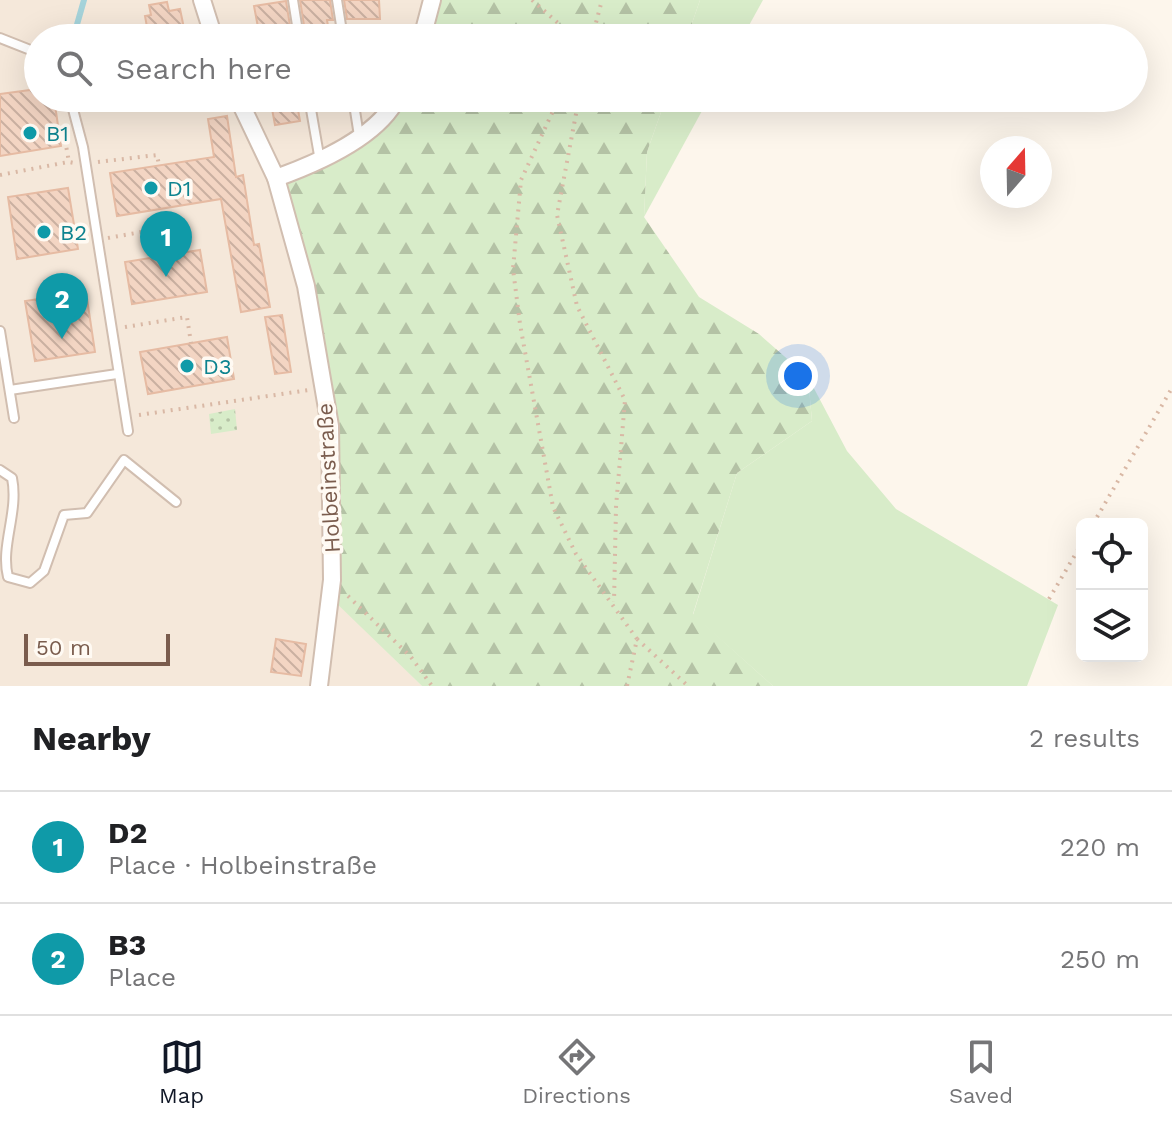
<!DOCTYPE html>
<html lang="en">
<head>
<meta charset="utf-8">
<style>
  :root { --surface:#fff; --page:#f2f2f2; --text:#202124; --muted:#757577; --line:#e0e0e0; --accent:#111827 }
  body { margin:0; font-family:"Work Sans",sans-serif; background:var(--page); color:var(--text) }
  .controls { position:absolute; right:24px; bottom:24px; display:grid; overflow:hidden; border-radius:12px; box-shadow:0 8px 32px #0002 }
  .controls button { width:72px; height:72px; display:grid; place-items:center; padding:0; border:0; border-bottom:2px solid var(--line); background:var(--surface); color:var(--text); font:40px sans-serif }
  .compass { position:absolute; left:980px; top:136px; width:72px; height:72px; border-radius:50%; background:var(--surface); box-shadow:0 8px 32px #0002; rotate:20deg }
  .scale { position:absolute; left:24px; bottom:20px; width:146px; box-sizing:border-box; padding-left:8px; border:4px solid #7a5c4d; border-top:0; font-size:22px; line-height:28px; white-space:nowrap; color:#7a5c4d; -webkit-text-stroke:6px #fffaf3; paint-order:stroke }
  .you { position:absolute; left:798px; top:376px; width:28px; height:28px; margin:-20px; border:6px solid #fff; border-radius:50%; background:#1a73e8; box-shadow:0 0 0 12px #1a73e833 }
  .badge { display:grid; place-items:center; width:52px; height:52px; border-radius:50%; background:var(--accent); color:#fff; font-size:26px; font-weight:700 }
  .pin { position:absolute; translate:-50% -66px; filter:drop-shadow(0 2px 4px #0008) }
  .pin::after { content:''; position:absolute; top:42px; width:28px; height:24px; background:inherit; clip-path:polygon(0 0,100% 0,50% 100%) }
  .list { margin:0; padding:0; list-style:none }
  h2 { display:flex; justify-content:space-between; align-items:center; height:104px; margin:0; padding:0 32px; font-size:34px }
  h2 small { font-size:26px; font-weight:400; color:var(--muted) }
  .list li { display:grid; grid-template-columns:52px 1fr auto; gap:24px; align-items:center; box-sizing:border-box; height:112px; padding:0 32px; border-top:2px solid var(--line) }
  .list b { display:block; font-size:30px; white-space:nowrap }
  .list p { margin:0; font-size:26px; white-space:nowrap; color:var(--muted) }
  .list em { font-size:26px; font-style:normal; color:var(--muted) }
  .icon { flex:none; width:44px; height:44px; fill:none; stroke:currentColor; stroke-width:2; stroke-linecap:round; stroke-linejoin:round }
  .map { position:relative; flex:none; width:1172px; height:686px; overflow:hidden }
  .search { position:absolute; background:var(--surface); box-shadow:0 8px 32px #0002; left:24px; right:24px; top:24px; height:88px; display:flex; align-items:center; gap:20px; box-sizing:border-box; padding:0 28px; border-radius:44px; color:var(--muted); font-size:30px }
  .sheet { height:328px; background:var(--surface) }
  nav { display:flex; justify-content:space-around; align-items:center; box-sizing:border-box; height:112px; border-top:2px solid var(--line); background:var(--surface); font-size:22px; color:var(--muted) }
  nav a { display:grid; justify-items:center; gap:4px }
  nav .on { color:var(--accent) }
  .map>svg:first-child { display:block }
  .residential { fill:#f5e8da }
  .green { fill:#d8ecc9 }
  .forest { fill:url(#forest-firs) }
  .park { fill:url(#park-dots) }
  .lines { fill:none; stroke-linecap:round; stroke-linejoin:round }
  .stream { stroke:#a5d3da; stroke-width:6 }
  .building { fill:url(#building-back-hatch); stroke:#e6bba3; stroke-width:2 }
  .lane-casing { stroke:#d1beb0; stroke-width:12 }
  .street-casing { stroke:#d1beb0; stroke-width:20 }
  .path { stroke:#d9b8a5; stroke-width:4; stroke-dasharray:2 6; stroke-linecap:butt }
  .lane { stroke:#fff; stroke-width:8 }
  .street { stroke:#fff; stroke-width:16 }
  .culture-dot { fill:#0f9aa8; stroke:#fffaf3; stroke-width:3 }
  .labels { text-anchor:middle; stroke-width:7; stroke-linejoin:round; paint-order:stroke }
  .culture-label { font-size:22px; fill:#0d838f; stroke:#fffaf3; text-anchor:start }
  .street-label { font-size:22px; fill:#7a5c4d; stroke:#fffaf3 }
</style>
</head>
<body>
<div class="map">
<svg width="1172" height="686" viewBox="0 0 1172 686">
  <defs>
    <pattern id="forest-firs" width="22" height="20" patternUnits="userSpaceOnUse" patternTransform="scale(2)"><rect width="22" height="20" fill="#d8ecc9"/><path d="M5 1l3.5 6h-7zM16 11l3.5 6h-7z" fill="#b4c2a5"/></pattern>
    <pattern id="park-dots" width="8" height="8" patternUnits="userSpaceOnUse" patternTransform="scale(2)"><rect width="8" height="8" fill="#d8ecc9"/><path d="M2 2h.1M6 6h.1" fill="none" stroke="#b4c2a5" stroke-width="1.8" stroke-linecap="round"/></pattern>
    <pattern id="building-back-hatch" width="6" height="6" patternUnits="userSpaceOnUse" patternTransform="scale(2)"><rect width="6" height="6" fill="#f3d5c3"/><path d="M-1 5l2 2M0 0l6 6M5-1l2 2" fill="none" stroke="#cab0a1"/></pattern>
  </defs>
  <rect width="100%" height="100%" fill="#fdf6ec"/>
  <path class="residential" d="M0 0H432L422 38H38V98H397L359 136 276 178 323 430 331 597 422 686H0Z"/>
  <g class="green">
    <path d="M700 0H763L742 38H687Z"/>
    <path d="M666 98H709L644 217 647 152Z"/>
    <path d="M808 377 847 451 896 509 1058 605 1027 686H773L693 615 737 473 812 421Z"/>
  </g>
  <g class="forest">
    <path d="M432 0H700L687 38H422Z"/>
    <path d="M397 98H666L647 152 644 217 699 297 759 334 808 377 812 421 737 473 693 614 773 686H422L331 598 330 426 276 178 320 161Z"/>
  </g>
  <path class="park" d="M235 409 237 430 211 434 209 414Z"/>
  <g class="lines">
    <path class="stream" d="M76 28 84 0"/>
  </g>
  <g class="building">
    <path d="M300 0H330L333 20H327L330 38H306Z"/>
    <path d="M344 0H379L380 19H347Z"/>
    <path d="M286 1 292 38H260L254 6Z"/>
    <path d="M167 2 169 11 180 9 186 38H149L145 16 151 15 149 5Z"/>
    <path d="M38 89V98H54L61 146 0 156V94Z"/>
    <path d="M270 98H296L300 121 275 125Z"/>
    <path d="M227 116 236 177 243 175 254 245 259 244 270 307 241 312 221 199 117 216 110 173 214 157 208 119Z"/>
    <path d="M68 188 78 249 17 259 8 197Z"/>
    <path d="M200 250 207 292 132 304 125 262Z"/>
    <path d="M86 292 95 352 35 361 25 301Z"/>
    <path d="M282 315 291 372 275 374 265 317Z"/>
    <path d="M227 337 234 379 148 394 140 352Z"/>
    <path d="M276 639 306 644 301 676 271 672Z"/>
  </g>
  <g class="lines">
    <defs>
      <g id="lane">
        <path d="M293 0 299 38"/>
        <path d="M337 0 343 38"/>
        <path d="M0 38 38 53"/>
        <path d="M70 98 83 147 128 431"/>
        <path d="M309 98 320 161"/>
        <path d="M353 98 359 136"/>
        <path d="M0 331 14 418"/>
        <path d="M10 390 117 374"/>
        <path d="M0 470 12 478C19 512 0 546 8 577L30 583 44 571 64 515 87 513 124 460 176 502"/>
      </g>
      <g id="street">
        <path d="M202 0 214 38"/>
        <path d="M422 38 432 0"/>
        <path d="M238 98 276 178 306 286 330 426 332 580 319 686"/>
        <path d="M276 178C315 164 378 137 397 98"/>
      </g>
    </defs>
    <use href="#lane" class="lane-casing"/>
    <use href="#street" class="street-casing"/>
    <g class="path">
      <path d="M532 0 567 31 570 38"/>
      <path d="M592 38 602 0"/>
      <path d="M559 98 521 180 513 269 520 324 553 507 576 554 637 639 627 686"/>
      <path d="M579 98 557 215 577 306 625 400 616 507 614 602"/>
      <path d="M65 140 69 162 74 163"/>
      <path d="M98 162 157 155 159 165"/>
      <path d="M0 175 68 162"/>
      <path d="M108 238 169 227 174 254"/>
      <path d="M125 327 187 317 191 343"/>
      <path d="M139 415 309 390"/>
      <path d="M1093 524 1172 388"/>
      <path d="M348 596 411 657 432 686"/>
      <path d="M1049 599 1082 543"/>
      <path d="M637 639 688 686"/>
    </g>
    <use href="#lane" class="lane"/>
    <use href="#street" class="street"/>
  </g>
  <g class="culture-dot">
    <circle cx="30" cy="133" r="8"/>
    <circle cx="151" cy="188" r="8"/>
    <circle cx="44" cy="232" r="8"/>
    <circle cx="187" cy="366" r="8"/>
  </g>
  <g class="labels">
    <g class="culture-label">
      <text x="46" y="141">B1</text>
      <text x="167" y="196">D1</text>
      <text x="60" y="240">B2</text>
      <text x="203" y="374">D3</text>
    </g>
    <g class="street-label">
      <text transform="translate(328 478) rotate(-93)" y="8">Holbeinstraße</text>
    </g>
  </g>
</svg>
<div class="controls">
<button><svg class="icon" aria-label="locate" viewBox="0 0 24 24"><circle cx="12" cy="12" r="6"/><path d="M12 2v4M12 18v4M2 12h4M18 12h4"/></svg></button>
<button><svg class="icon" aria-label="layers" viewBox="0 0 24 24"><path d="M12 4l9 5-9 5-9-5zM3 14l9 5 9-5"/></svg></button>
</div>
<svg class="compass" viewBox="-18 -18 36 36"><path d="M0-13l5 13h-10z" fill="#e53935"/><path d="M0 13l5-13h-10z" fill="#757577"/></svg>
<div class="scale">50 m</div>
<div class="you"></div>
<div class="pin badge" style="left:166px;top:277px;background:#0f9aa8">1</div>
<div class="pin badge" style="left:62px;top:339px;background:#0f9aa8">2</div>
<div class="search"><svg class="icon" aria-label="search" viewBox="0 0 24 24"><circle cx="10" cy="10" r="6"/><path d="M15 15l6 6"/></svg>Search here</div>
</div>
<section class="sheet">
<h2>Nearby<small>2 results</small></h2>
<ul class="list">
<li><span class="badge" style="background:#0f9aa8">1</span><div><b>D2</b><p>Place · Holbeinstraße</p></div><em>220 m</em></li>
<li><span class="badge" style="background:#0f9aa8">2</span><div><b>B3</b><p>Place</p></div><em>250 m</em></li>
</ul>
</section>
<nav>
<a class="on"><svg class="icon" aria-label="map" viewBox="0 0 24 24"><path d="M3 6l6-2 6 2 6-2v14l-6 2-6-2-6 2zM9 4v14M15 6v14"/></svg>Map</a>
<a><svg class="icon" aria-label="directions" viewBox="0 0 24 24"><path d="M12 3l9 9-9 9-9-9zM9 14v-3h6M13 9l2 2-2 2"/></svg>Directions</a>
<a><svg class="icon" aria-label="saved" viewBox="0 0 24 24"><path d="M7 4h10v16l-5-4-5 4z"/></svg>Saved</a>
</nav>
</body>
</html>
